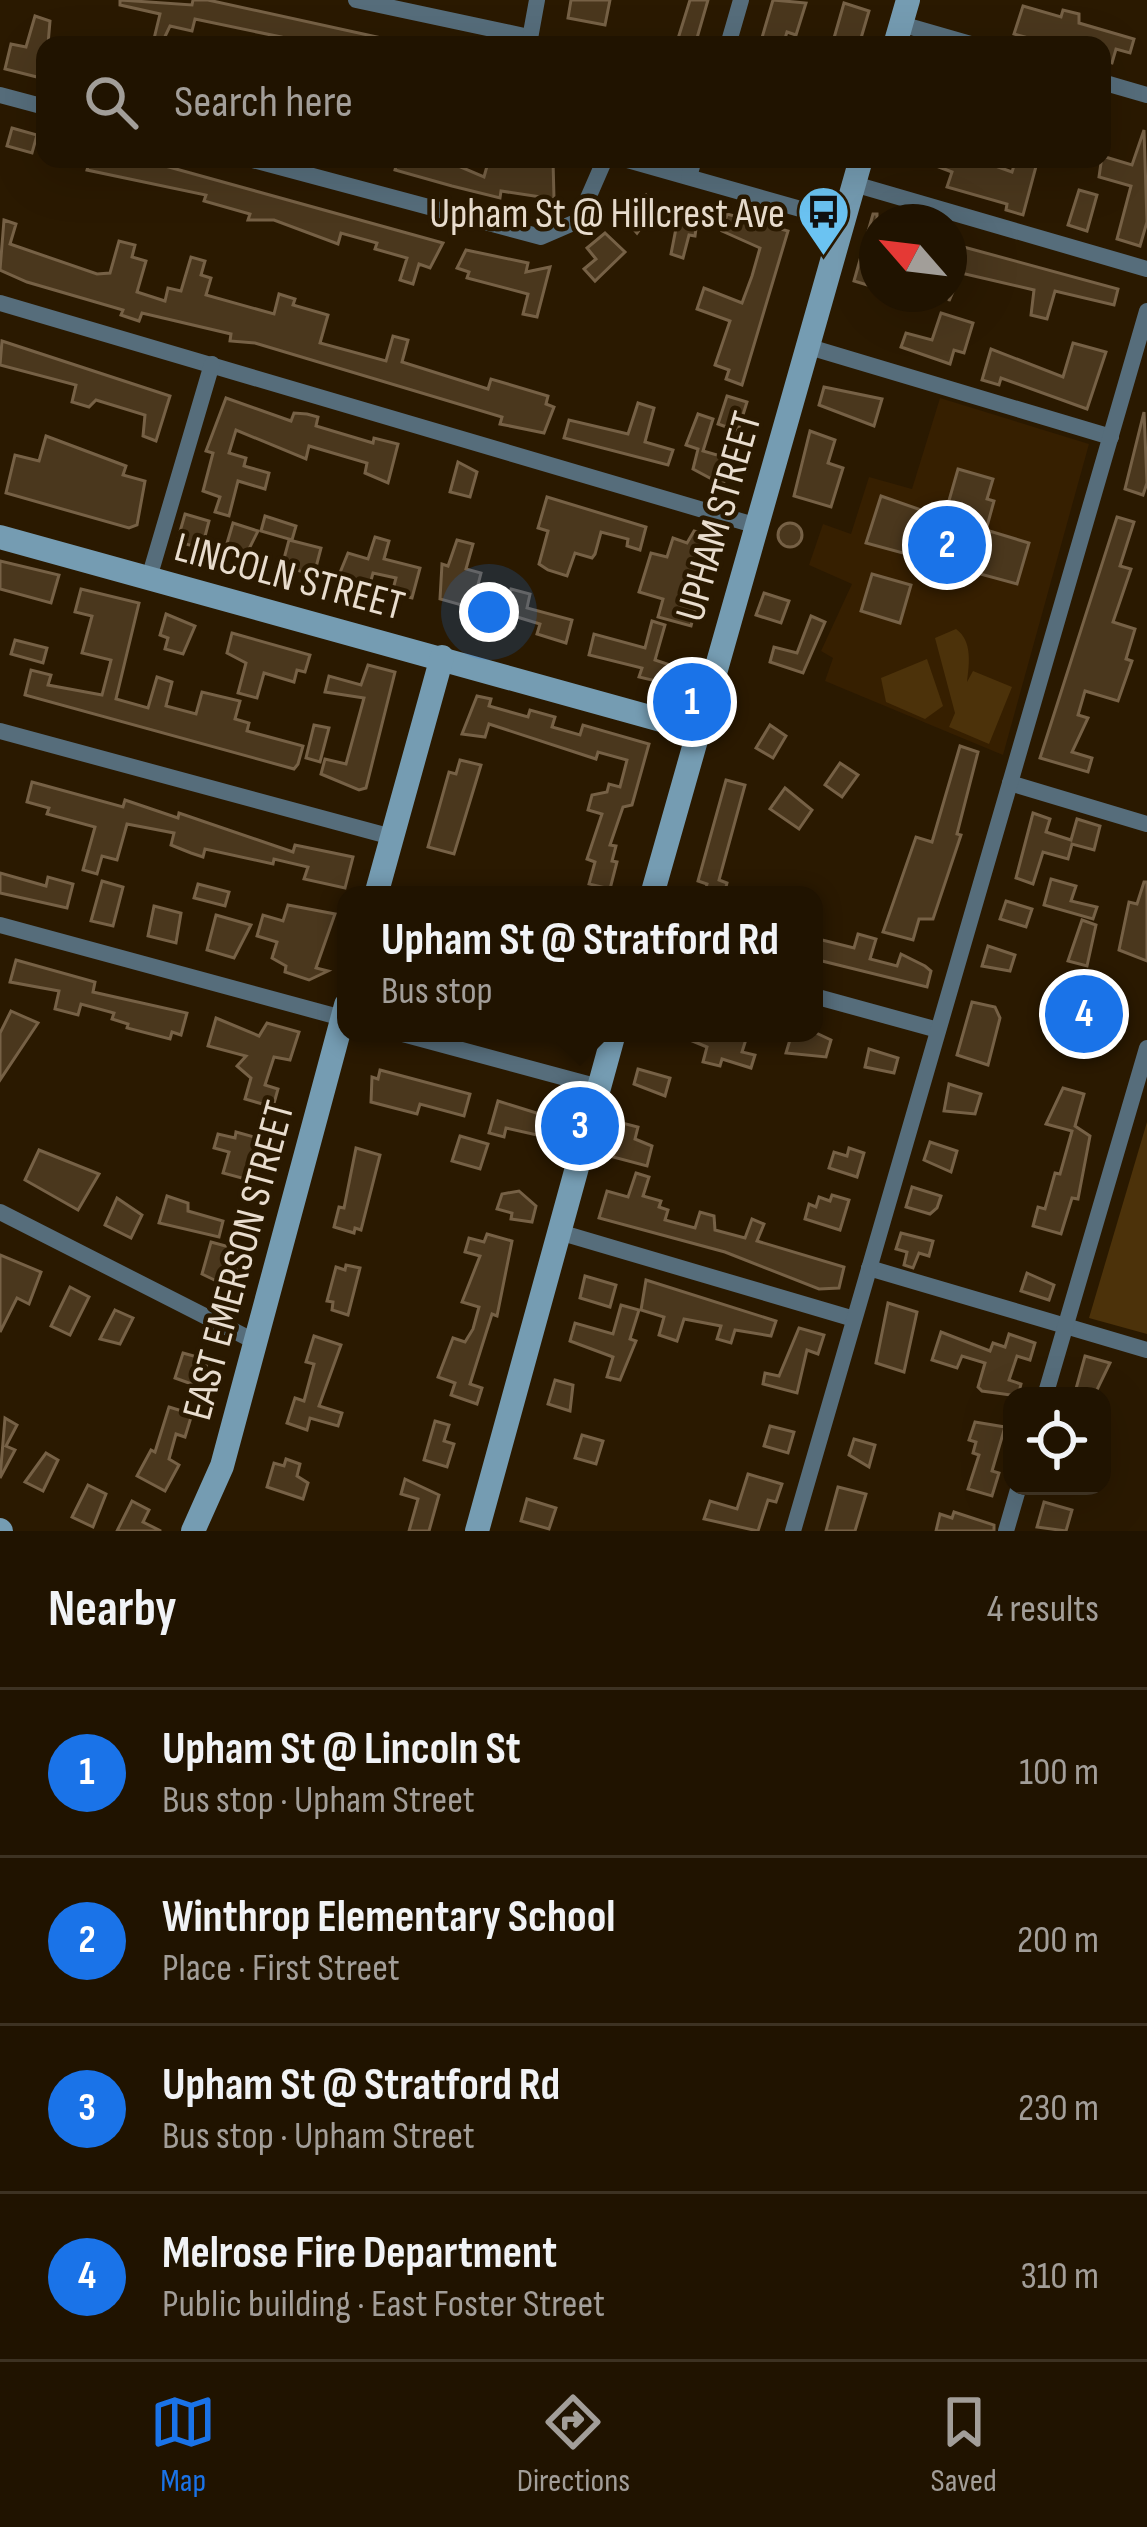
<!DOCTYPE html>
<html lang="en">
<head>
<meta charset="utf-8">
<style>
  :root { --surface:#201300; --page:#281c0a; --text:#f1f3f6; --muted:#a29e99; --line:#3d3222; --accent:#1a73e8 }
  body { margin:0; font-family:"Sofia Sans Condensed",sans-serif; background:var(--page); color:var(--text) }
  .controls { position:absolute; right:36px; bottom:36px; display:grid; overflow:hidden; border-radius:24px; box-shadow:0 12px 48px #0002 }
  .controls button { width:108px; height:108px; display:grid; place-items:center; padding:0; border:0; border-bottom:3px solid var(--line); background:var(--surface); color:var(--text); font:60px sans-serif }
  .compass { position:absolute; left:859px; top:204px; width:108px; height:108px; border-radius:50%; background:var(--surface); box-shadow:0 12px 48px #0002; rotate:298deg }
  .you { position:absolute; left:489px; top:612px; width:42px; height:42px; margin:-30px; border:9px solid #fff; border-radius:50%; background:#1a73e8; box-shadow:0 0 0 18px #1a73e833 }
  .badge { display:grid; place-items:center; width:78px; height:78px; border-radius:50%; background:var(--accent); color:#fff; font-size:39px; font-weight:700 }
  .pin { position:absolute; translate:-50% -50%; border:6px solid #fff; box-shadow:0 3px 12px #0006 }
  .popup { position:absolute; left:337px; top:886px; width:486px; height:156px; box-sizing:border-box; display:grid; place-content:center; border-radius:24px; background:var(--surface); filter:drop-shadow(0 3px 9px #0005); font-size:39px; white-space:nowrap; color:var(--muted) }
  .popup b { font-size:45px; color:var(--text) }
  .popup::after { content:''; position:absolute; left:50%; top:100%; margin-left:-24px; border:24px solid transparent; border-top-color:var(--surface) }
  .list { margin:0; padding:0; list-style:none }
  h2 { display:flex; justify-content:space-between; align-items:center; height:156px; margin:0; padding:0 48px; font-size:51px }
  h2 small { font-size:39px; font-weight:400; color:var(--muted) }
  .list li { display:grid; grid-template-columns:78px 1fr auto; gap:36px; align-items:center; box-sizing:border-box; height:168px; padding:0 48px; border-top:3px solid var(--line) }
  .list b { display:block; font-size:45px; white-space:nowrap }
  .list p { margin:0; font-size:39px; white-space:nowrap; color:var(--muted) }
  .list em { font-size:39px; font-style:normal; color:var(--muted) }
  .icon { flex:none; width:66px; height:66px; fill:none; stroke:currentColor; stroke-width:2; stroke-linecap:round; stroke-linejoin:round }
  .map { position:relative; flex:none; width:1147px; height:1531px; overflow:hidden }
  .search { position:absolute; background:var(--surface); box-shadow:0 12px 48px #0002; left:36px; right:36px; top:36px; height:132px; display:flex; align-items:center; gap:30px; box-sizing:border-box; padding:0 42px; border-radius:24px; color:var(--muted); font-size:45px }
  .sheet { height:828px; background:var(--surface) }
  nav { display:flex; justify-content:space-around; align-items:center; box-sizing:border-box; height:168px; border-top:3px solid var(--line); background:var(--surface); font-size:33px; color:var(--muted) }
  nav a { display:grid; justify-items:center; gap:6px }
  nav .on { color:var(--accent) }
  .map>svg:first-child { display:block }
  .built { fill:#361f00 }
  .green { fill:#4c320a }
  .building { fill:#4a371d; stroke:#766146; stroke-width:3 }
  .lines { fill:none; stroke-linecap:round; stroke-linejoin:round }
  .street { stroke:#566d7b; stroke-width:16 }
  .secondary { stroke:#759cb2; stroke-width:24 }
  .labels { text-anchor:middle; stroke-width:9; stroke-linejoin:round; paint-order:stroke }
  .poi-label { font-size:42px; fill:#e9ddce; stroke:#2a1900; text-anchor:end }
  .street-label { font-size:42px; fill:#e9ddce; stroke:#2a1900 }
</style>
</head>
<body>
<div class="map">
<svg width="1147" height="1531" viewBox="0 0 1147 1531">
  <rect width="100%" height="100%" fill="#2a1900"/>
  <path class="built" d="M940 398 1089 444 1003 755 825 681 833 658 821 651 852 584 809 565 823 524 851 534 869 477 912 489Z"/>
  <g class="green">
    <path d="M956 629C973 641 969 665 967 682L973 671 1012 687 989 744 949 727 955 713 935 638Z"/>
    <path d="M927 659 943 706 925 719 886 702 881 678Z"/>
    <path d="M1147 1122V1334L1089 1318Z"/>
  </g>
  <g class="building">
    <path d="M120 0 192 5 193 0H208L386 39V45H279L281 37 195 19 192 31 170 26 161 45 153 43 160 14 120 5Z"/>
    <path d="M571 0H610L605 25 568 18Z"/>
    <path d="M690 0H708L695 45H676Z"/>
    <path d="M773 0 806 3 796 35 787 32 783 45 761 41Z"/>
    <path d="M844 3 869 11 859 45H832Z"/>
    <path d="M1023 6 1061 17 1063 10 1079 14V23L1134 39 1130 53 1116 49 1112 63 1102 60V45H1054L1014 34Z"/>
    <path d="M35 16 50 21 45 79 5 69 11 44 26 47Z"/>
    <path d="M12 128 37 135 32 153 7 146Z"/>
    <path d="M1144 130 1147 222 1140 246 1117 239 1131 186 1099 177 1102 156 1132 165Z"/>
    <path d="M90 159H140L443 243 430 268 419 264 413 284 400 280 407 258 375 249 377 243 341 233 338 244 274 220H248L250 214 204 201 206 195 87 170Z"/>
    <path d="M398 159H442L484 177 489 159 553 160 554 199 501 191 500 198 452 186 395 170Z"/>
    <path d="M918 159H976L1012 172 1016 159H1038L1023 215 1006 210 1007 204 947 187 952 172Z"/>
    <path d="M1079 190 1097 195 1087 231 1068 225Z"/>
    <path d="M646 195 656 207 637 233 623 217Z"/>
    <path d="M680 208 698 213 695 236 689 235 683 258 671 254Z"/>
    <path d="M727 214 788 231 742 385 726 379 729 370 715 365 730 321 697 309 704 288 742 303 752 276 760 248 722 231Z"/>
    <path d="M873 214H877V288L854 281Z"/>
    <path d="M4 220 16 224 10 244 97 274 110 273 119 241 135 245 132 257 146 261 137 292 165 301 168 288 181 291 191 257 205 261 201 275 211 278 206 295 274 314 279 294 295 299 293 305 328 315 320 343 386 361 393 336 408 340 402 362 488 389 491 379 548 396 546 404 554 407 544 433 500 424 502 417 255 343 230 341 231 334 142 313 139 321 121 315 123 310 27 282 0 270Z"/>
    <path d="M605 233 625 252 595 281 584 269 596 259 587 248Z"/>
    <path d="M949 243 1118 289 1114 305 1055 291 1047 319 1031 315 1034 290 961 273 949 301Z"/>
    <path d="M466 250 528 263 526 272 550 267 537 317 523 314 528 294 467 278 469 272 457 268Z"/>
    <path d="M941 313 973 323 964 353 954 350 950 364 901 347 906 333 932 340Z"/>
    <path d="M2 341 170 396 156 441 143 436 145 415 96 400 89 407 72 402 76 385 0 365Z"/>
    <path d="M1073 343 1106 352 1087 409 1001 378 999 385 982 380 991 349 1063 377Z"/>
    <path d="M824 387 882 399 874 426 819 405Z"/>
    <path d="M727 396 747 402 738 431 718 424Z"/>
    <path d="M226 398 291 421 294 413 307 414 318 417 316 426 373 443 374 438 398 444 388 483 365 473 367 463 309 446 306 459 236 430 229 453 246 458 244 466 269 473 265 489 238 481 229 516 215 512 220 497 203 491 213 453 206 451Z"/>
    <path d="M638 403 654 408 645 442 673 450 668 465 564 438 569 420 628 434Z"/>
    <path d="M1144 412 1147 483 1143 495 1125 489Z"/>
    <path d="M698 414 713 419 703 451 731 459 723 485 693 469 698 449 686 445Z"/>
    <path d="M810 431 835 440 828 463 843 468 831 507 794 496Z"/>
    <path d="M46 436 126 466 123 475 145 481 137 525 129 528 6 493 15 455 39 461Z"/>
    <path d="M458 462 477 472 470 497 450 492Z"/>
    <path d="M958 469 993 479 987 499 994 501 986 530 1029 543 1017 584 866 543 881 496 944 518Z"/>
    <path d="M547 497 646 527 640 550 627 546 628 539 601 532 595 554 592 558 575 553 567 576 548 570 539 564 548 531 538 528Z"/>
    <path d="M185 514 209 521 202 548 177 542Z"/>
    <path d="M265 516 296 526 292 540 261 531Z"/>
    <path d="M1117 517 1134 522 1120 566 1131 569 1113 622 1135 629 1126 659 1132 661 1118 701 1085 691 1078 715 1088 718 1072 752 1092 758 1088 772 1040 758Z"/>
    <circle cx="790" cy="535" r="12"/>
    <path d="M233 523 258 531 245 557 225 550Z"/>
    <path d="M694 531 714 538 691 626 658 617 663 599 639 592 651 553 667 557 673 538 687 543Z"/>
    <path d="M375 537 389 541 384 559 420 568 412 598 392 593 396 578 373 573 369 588 337 580 348 553 368 559Z"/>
    <path d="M289 540 321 548 314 575 282 566Z"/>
    <path d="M457 540 473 544 466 569 481 573 472 608 440 599 442 564 448 566Z"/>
    <path d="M0 561 59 575 51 603 0 589Z"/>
    <path d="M872 574 911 585 900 623 861 611Z"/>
    <path d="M81 589 139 603 116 699 148 708 157 677 172 682 166 706 196 714 202 692 240 701 235 719 249 723 247 731 303 746 298 764 294 769 25 695 31 670 51 675 48 685 102 695 111 660 82 653 92 616 75 612Z"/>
    <path d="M511 589 530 594 527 608 572 620 566 643 537 634 540 624 517 617 514 628 493 622 499 601 507 604Z"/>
    <path d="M764 593 789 601 781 623 756 615Z"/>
    <path d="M166 614 195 626 183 654 165 649 168 638 160 635Z"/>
    <path d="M811 616 825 622 803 673 770 662 774 647 797 653Z"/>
    <path d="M652 621 665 625 655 660 682 669 677 686 639 677 642 668 589 655 594 634 645 648Z"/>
    <path d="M232 633 310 655 305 672 297 670 294 682 264 673 257 698 238 693 246 663 227 653Z"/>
    <path d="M15 640 47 648 43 663 11 654Z"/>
    <path d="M368 665 395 672 366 788 359 790 321 774 325 759 346 764 364 698 325 692 329 676 361 685Z"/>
    <path d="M477 696 491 699 489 706 528 717 530 710 555 717 552 727 580 735 583 725 649 744 632 805 623 807 610 845 616 846 612 861 617 862 610 889 589 884 595 862 587 859 602 814 588 810 592 795 607 792 609 784 620 787 627 760 598 752 596 759 489 724 485 737 462 734Z"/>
    <path d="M314 725 329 728 320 762 306 758Z"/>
    <path d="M770 725 786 736 773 758 756 748Z"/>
    <path d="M960 746 978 752 957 834 961 835 933 919H919L913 940 883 932 916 837 932 842Z"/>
    <path d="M460 760 481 765 454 854 428 847 449 772 456 774Z"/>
    <path d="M840 763 858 775 842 797 825 785Z"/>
    <path d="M726 780 745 785 719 880 727 883 724 895H714L705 892 707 884 698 881Z"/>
    <path d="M32 782 123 807 125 800 178 818 179 813 293 852 295 845 353 857 345 888 304 879 308 867 274 859 273 864 205 849 203 857 191 853 171 845 174 833 127 824 117 860 102 856 97 874 83 870 95 827 47 814 49 808 27 802Z"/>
    <path d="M785 788 812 810 799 829 770 809Z"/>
    <path d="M1033 813 1050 819 1046 832 1071 840 1077 819 1100 826 1094 850 1072 844 1068 859 1043 852 1033 884 1016 878Z"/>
    <path d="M0 873 46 886 48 877 73 884 67 908 0 893Z"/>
    <path d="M1051 879 1076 886 1071 901 1097 907 1093 919 1044 905Z"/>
    <path d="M102 881 123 887 113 926 91 921Z"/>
    <path d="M1144 882H1147V961L1119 950 1129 902 1137 904Z"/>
    <path d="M198 884 229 892 225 906 194 898Z"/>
    <path d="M1006 901 1032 909 1026 927 1000 919Z"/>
    <path d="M288 905 335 914 316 968 328 971 309 980 285 972 286 966 272 958 277 942 257 936 263 915 283 921Z"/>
    <path d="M154 906 181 913 176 943 148 936Z"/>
    <path d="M216 915 251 925 234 958 207 950Z"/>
    <path d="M1082 920 1096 925 1087 966 1068 961Z"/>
    <path d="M858 934 876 939 870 959 897 966 901 954 925 966 931 971 927 987 814 959V938L854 948Z"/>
    <path d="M988 946 1015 955 1010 971 982 966Z"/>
    <path d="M16 960 95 982 93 992 187 1013 181 1035 172 1032 170 1039 127 1028 128 1024 112 1019 114 1013 81 1004 78 1015 55 1009 59 991 10 982Z"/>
    <path d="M1067 985 1098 994 1096 1002 1108 1006 1100 1035 1086 1031 1084 1038 1054 1030Z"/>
    <path d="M972 1002 995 1007 1000 1018 988 1065 957 1055Z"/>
    <path d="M11 1011 38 1023 0 1080V1033Z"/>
    <path d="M216 1018 259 1036 267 1023 299 1032 290 1060 274 1057 265 1085 278 1089 273 1107 245 1099 251 1078 237 1066 246 1056 208 1046Z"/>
    <path d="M673 1033H748L742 1052 755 1055 751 1068 722 1059 720 1066 703 1062 707 1047Z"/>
    <path d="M792 1033H816L831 1040 826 1057 786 1053Z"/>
    <path d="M869 1049 898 1058 894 1073 865 1067Z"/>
    <path d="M638 1069 670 1078 665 1096 634 1084Z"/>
    <path d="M380 1070 470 1094 464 1116 420 1104 417 1114 371 1102 372 1077 378 1079Z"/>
    <path d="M949 1084 981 1094 975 1114 944 1111Z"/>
    <path d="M1063 1088 1084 1094 1075 1126 1090 1136 1078 1199 1072 1198 1061 1234 1033 1226 1038 1207 1045 1209 1055 1173 1060 1174 1072 1131 1046 1124Z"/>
    <path d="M498 1101 543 1115 537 1135 506 1128 504 1137 489 1133Z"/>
    <path d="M622 1123 638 1127 635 1139 652 1146 647 1166 613 1157Z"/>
    <path d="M236 1132 258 1138 249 1180 223 1173 229 1152 214 1148 218 1134 235 1138Z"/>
    <path d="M460 1136 488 1144 480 1169 452 1161Z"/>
    <path d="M930 1142 957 1151 951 1172 924 1160Z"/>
    <path d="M356 1148 380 1155 361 1230 355 1228 354 1233 334 1227 339 1207 344 1208Z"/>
    <path d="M849 1148 864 1153 857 1177 829 1168 834 1152 847 1156Z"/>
    <path d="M39 1150 99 1174 78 1210 25 1180Z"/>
    <path d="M636 1173 649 1177 643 1196 661 1201 659 1207 668 1210 665 1220 695 1228 700 1212 714 1216 715 1230 745 1238 752 1219 764 1224 757 1241 844 1267 839 1288 819 1289 725 1252 599 1218 607 1191 628 1197Z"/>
    <path d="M912 1187 941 1196 937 1208 930 1214 906 1207Z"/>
    <path d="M519 1191 536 1206 532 1222 511 1219 512 1213 497 1209 502 1194Z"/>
    <path d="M832 1195 849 1200 840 1230 805 1219 809 1204 816 1207 819 1197 830 1201Z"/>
    <path d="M167 1196 188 1203V1211L223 1221 219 1237 159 1223Z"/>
    <path d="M117 1198 142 1215 131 1238 105 1225Z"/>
    <path d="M901 1233 933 1241 929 1256 919 1253 913 1268 904 1265 907 1252 896 1249Z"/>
    <path d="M487 1234 512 1241 497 1316 492 1314 470 1384 482 1388 477 1404 451 1395 455 1383 438 1377 453 1338 465 1342 473 1329 479 1307 462 1302 480 1256 465 1252 469 1238 484 1242Z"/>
    <path d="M211 1242 244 1251 231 1288 202 1274Z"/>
    <path d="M0 1255 41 1272 29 1304 17 1298 0 1332Z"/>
    <path d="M346 1265 360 1268 348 1315 332 1310 333 1302 327 1301 336 1267 345 1270Z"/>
    <path d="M1027 1273 1054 1285 1049 1300 1021 1291Z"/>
    <path d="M585 1276 616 1285 610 1307 580 1298Z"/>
    <path d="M646 1280 776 1321 771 1336 735 1330 731 1343 717 1339 721 1326 684 1319 677 1341 659 1335 664 1317 641 1310Z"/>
    <path d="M70 1287 89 1297 70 1335 51 1326Z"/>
    <path d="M888 1303 917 1312 904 1372 876 1363Z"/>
    <path d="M621 1305 639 1310 630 1339 636 1341 620 1380 607 1377 613 1357 570 1341 575 1323 613 1334Z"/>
    <path d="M115 1310 133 1318 120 1344 100 1339Z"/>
    <path d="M799 1328 824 1335 818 1354 807 1350 797 1393 763 1384 765 1373 779 1376Z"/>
    <path d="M941 1332 990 1351 993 1343 1005 1347 1009 1334 1035 1343 1030 1360 1017 1356 1009 1380 1021 1384 1018 1396 982 1391 978 1387 985 1363 962 1356 957 1368 932 1360Z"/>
    <path d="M314 1336 341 1345 319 1406 342 1413 338 1426 310 1418 307 1430 287 1423 295 1398 304 1401 314 1364 306 1362Z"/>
    <path d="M183 1353 208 1360 200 1387 175 1378Z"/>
    <path d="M1085 1356 1110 1363 1094 1396H1074Z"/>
    <path d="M555 1380 573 1385 570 1411 548 1404Z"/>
    <path d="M169 1407 192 1414 185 1437 176 1434 169 1459 179 1465 165 1491 137 1476 151 1450 155 1452Z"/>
    <path d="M5 1418 17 1425 6 1446 15 1450 0 1478Z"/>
    <path d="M435 1421 449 1425 444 1441 454 1444 447 1467 424 1460Z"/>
    <path d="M975 1422 1005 1427 992 1471 999 1473 992 1496 968 1489 979 1455 973 1453 976 1442 969 1440Z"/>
    <path d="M770 1426 794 1432 788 1453 764 1446Z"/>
    <path d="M582 1435 603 1441 596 1464 575 1458Z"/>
    <path d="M854 1439 875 1445 869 1467 849 1455Z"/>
    <path d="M46 1453 58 1460 43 1491 25 1482Z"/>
    <path d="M286 1459 300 1464 297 1476 308 1483 303 1499 267 1487 274 1463 284 1466Z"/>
    <path d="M748 1474 782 1484 776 1502 768 1500 758 1531 704 1519 710 1501 737 1509Z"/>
    <path d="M405 1479 439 1495 429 1531H409L418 1499 401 1494Z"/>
    <path d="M88 1485 106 1494 93 1527 72 1517Z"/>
    <path d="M838 1487 866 1494 855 1531H826Z"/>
    <path d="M527 1499 556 1508 549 1529 521 1521Z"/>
    <path d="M132 1501 149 1510 143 1522 161 1531H117Z"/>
    <path d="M1044 1502 1072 1510 1066 1531 1037 1527Z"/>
    <path d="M954 1512 994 1525V1531H936L940 1514 952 1518Z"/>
  </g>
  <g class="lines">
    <g class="street">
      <path d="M356 0 529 37"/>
      <path d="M901 24 974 45"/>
      <path d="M529 44 537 0"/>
      <path d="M728 45 741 0"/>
      <path d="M1102 82 1147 95"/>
      <path d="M0 95 45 107"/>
      <path d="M249 159 541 237 578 221 605 159"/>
      <path d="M624 159 843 221"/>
      <path d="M689 177 694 159"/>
      <path d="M854 184 1147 269"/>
      <path d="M0 303 754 525"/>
      <path d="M806 346 1111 437"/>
      <path d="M149 578 212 364"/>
      <path d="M0 731 392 837"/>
      <path d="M1010 783 1147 824"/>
      <path d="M0 925 346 1019"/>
      <path d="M814 996 938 1030"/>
      <path d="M399 1033 599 1087"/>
      <path d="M0 1212 256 1342"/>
      <path d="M559 1232 854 1319"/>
      <path d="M869 1268 1147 1350"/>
      <path d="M1045 1396 1147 1048"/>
      <path d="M793 1531 1147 311"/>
      <path d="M1006 1531 1019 1486"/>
    </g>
    <g class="secondary">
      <path d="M895 45 908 0"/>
      <path d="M0 537 697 730"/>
      <path d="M376 895 442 657"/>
      <path d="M652 895 861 159"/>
      <path d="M0 1530 1 1531"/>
      <path d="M193 1531 222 1466 346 1005"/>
      <path d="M477 1531 614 1033"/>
    </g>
  </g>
  <defs>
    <symbol id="bus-pin" viewBox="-11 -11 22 30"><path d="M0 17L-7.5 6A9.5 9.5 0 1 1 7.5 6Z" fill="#6bc3f2" stroke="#2a1900"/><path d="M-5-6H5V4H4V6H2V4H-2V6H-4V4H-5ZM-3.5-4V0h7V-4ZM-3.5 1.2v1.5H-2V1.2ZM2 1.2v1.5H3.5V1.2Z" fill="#111"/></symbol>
  </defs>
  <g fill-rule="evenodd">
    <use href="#bus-pin" x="794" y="182" width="59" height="81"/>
  </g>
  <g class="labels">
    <g class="poi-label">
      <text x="785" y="227">Upham St @ Hillcrest Ave</text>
    </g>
    <g class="street-label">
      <text transform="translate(717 516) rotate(-74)" y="15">UPHAM STREET</text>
      <text transform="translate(290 575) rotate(15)" y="15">LINCOLN STREET</text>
      <text transform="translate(237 1260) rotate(-75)" y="15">EAST EMERSON STREET</text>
    </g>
  </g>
</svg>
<div class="controls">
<button><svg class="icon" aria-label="locate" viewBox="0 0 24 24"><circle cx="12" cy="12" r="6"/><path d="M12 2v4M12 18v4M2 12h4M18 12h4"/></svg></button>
</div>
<svg class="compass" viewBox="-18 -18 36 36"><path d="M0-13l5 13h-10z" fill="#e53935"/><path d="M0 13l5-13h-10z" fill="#a29e99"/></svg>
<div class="you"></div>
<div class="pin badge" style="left:692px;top:702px">1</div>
<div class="pin badge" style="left:947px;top:545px">2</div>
<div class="pin badge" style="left:580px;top:1126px">3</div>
<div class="popup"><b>Upham St @ Stratford Rd</b>Bus stop</div>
<div class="pin badge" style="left:1084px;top:1014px">4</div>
<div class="search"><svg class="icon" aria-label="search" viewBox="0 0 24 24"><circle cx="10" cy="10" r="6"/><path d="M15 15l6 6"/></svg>Search here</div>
</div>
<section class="sheet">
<h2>Nearby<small>4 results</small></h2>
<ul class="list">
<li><span class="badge">1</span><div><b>Upham St @ Lincoln St</b><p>Bus stop · Upham Street</p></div><em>100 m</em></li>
<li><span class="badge">2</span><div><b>Winthrop Elementary School</b><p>Place · First Street</p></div><em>200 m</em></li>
<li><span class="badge">3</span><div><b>Upham St @ Stratford Rd</b><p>Bus stop · Upham Street</p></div><em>230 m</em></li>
<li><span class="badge">4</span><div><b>Melrose Fire Department</b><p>Public building · East Foster Street</p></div><em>310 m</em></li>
</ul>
</section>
<nav>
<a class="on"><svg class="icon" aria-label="map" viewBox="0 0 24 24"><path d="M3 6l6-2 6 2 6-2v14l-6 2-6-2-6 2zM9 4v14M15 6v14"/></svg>Map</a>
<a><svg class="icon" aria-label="directions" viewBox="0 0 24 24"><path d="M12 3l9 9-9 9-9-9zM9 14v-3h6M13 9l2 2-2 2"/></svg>Directions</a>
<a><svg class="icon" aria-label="saved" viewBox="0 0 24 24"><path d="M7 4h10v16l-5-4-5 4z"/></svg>Saved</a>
</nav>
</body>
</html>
